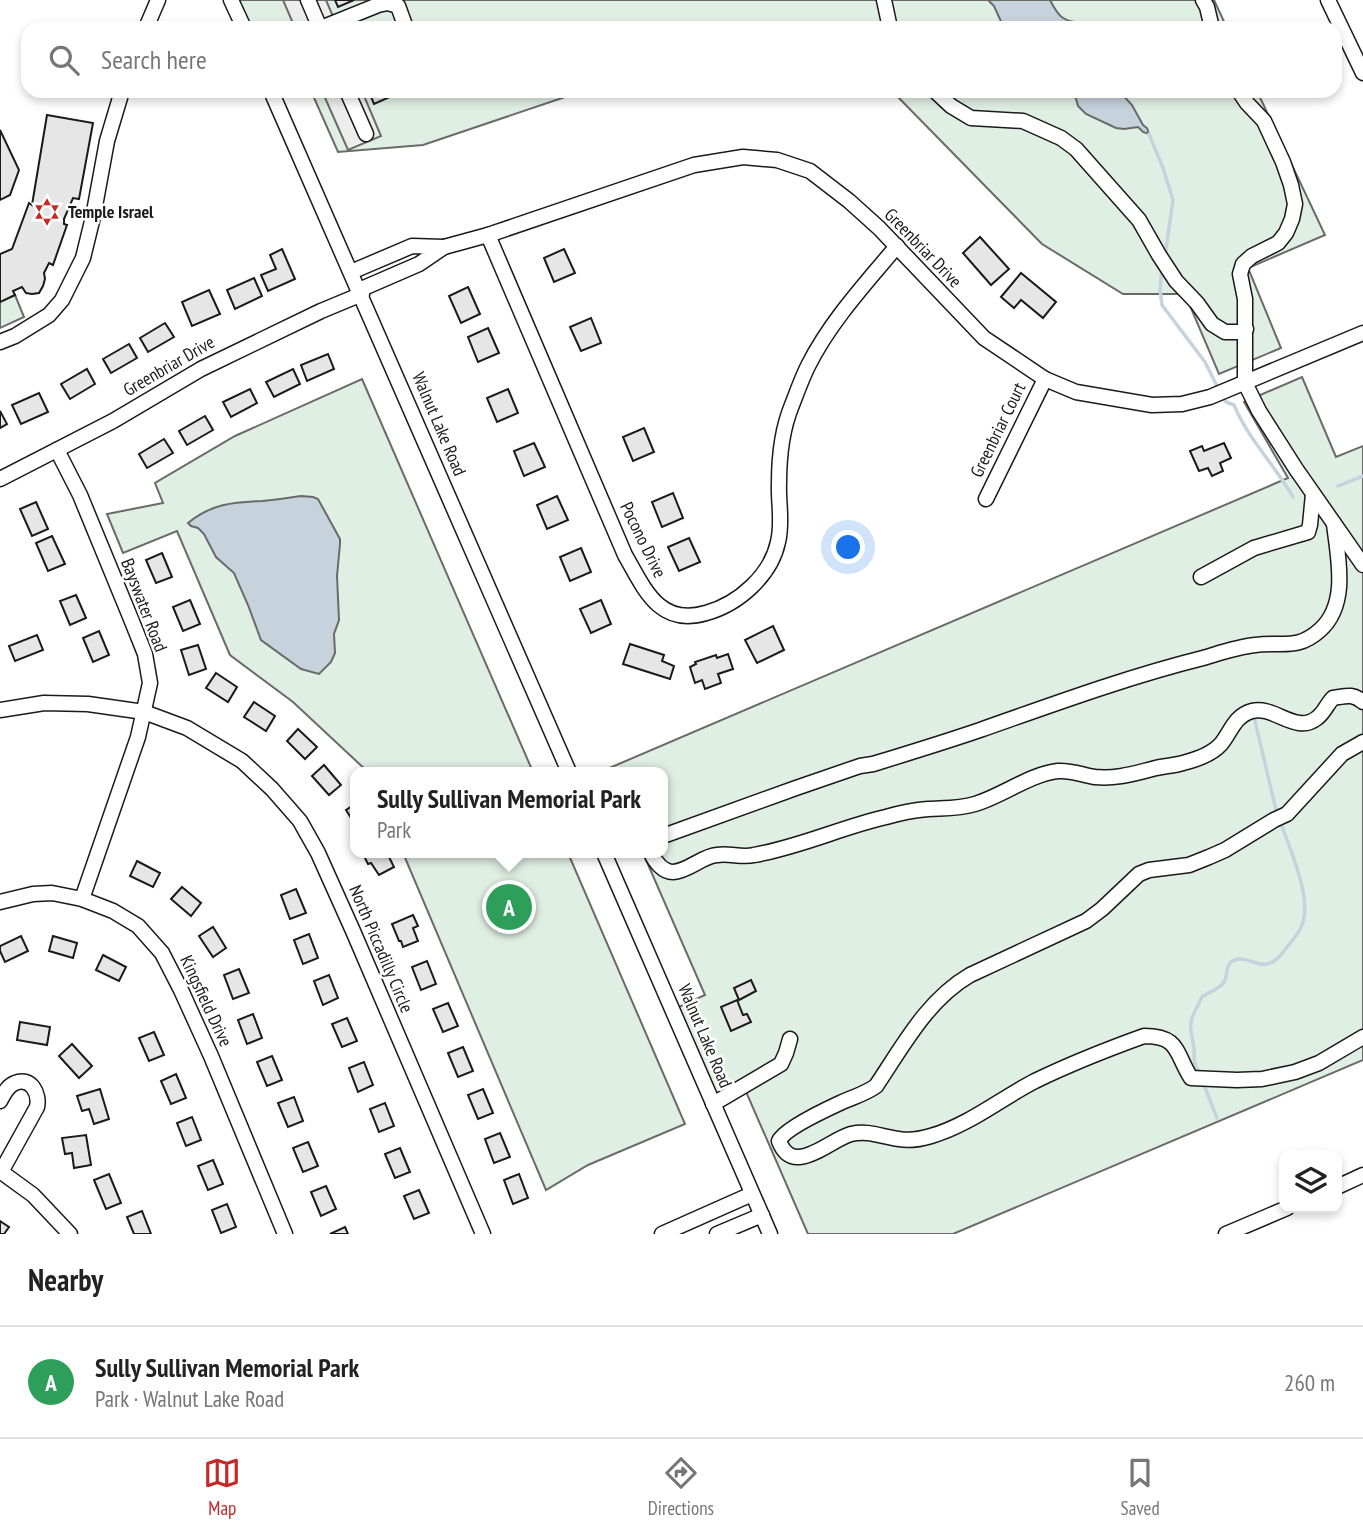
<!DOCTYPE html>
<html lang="en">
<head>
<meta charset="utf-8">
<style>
  :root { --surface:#fff; --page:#f6f6f6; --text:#222; --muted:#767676; --line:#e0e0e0; --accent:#c62828 }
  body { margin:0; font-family:"PT Sans Narrow",sans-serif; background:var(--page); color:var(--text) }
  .controls { position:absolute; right:21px; bottom:21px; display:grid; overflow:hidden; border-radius:14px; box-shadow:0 4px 10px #0003 }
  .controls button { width:63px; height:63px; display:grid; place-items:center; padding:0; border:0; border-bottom:2px solid var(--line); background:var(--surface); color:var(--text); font:35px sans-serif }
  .you { position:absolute; left:849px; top:548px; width:24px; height:24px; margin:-18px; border:5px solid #fff; border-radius:50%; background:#1a73e8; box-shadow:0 0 0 10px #1a73e833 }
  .badge { display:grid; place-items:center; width:46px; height:46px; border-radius:50%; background:var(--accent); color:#fff; font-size:23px; font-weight:700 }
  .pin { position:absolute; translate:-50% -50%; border:4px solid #fff; box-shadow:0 2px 7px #0006 }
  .popup { position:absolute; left:350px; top:767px; width:318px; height:91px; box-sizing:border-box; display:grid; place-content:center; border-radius:14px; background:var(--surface); filter:drop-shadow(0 2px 5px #0005); font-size:23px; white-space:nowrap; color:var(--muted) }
  .popup b { font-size:26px; color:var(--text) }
  .popup::after { content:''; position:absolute; left:50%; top:100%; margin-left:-14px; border:14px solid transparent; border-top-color:var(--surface) }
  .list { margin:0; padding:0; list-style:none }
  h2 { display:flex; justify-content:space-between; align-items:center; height:91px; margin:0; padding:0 28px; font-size:30px }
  h2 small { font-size:23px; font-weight:400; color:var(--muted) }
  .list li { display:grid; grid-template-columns:46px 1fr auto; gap:21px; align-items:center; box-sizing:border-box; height:112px; padding:0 28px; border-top:2px solid var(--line) }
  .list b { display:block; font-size:26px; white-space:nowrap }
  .list p { margin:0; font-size:23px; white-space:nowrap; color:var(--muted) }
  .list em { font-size:23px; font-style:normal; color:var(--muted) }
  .icon { flex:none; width:38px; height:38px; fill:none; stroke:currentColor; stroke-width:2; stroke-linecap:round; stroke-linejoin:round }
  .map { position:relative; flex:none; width:1363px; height:1234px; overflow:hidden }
  .search { position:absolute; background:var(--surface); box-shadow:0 4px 10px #0003; left:21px; right:21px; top:21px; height:77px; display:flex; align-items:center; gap:18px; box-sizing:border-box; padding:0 24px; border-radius:21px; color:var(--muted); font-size:26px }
  .sheet { height:203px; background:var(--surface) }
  nav { display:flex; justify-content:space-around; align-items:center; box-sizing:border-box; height:98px; border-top:2px solid var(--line); background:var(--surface); font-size:19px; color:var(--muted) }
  nav a { display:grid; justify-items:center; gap:4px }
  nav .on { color:var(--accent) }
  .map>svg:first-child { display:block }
  .green { fill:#e0efe3; stroke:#6a6a6a; stroke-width:2 }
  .parking { fill:#ededed; stroke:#6a6a6a; stroke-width:2 }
  .water { fill:#c6d2dc; stroke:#6a6a6a; stroke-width:2 }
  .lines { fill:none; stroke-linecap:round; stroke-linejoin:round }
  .stream { stroke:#c6d2dc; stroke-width:3.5 }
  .building { fill:#e6e6e6; stroke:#1a1a1a; stroke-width:2 }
  .minor-casing { stroke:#1a1a1a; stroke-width:17 }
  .minor { stroke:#fff; stroke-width:14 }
  .labels { text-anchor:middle; stroke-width:5; stroke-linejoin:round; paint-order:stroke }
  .poi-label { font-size:18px; font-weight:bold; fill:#1a1a1a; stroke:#fff; text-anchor:start }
  .street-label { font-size:18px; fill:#1a1a1a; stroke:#fff }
</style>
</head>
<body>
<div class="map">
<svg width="1363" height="1234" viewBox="0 0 1363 1234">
  <rect width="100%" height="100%" fill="#fff"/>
  <g class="green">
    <path d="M234 0H1214L1227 28H247Z"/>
    <path d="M311 91H583L423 145 338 152Z"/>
    <path d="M892 91H1257L1325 235 1248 268 1281 348 1219 374 1185 294H1123L1042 244Z"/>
    <path d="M15 295 24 317 0 328V302Z"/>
    <path d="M1302 377 1336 457 1363 446V1060L953 1234H808L744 1087 713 1100 674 1009 705 995 643 853H663V772H609L607 769 1288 478 1244 402Z"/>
    <path d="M362 379 533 772H368L293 702 230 655 177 531 123 553 107 514 163 503 155 483 235 436Z"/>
    <path d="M403 853H568L685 1124 588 1165 546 1190Z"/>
  </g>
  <g class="parking">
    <path d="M283 0H326L338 28H295Z"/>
    <path d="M322 91H362L381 136 348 150Z"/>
  </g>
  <g class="water">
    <path d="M988 0H1050C1053 6 1057 14 1063 18 1078 28 1100 16 1112 28H1004L994 6Z"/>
    <path d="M1074 91H1119L1132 105 1143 125 1147 128 1149 134 1143 132 1138 127 1124 129 1116 128 1086 114 1078 106Z"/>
    <path d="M301 496 313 497 318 499 340 539V544L337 576 339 620 334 634 335 653 331 662 319 674 301 669 261 640 248 605 234 573 216 557 204 534 198 528 191 526 188 523C211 504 233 502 262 501 275 500 288 498 301 496Z"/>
  </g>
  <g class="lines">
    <g class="stream">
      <path d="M1149 134 1163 168 1173 200 1165 256"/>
      <path d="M1162 267 1160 289 1162 305 1205 362 1218 388"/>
      <path d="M1221 395 1226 402 1234 405C1248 439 1275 465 1293 497"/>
      <path d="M1338 486 1363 476"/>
      <path d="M1254 717 1277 814"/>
      <path d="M1200 1073C1192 1061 1195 1061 1194 1048 1191 1029 1187 1025 1197 1007 1199 1004 1200 1000 1202 997 1209 991 1219 990 1224 982 1228 976 1225 967 1231 962 1241 953 1257 967 1267 964 1276 962 1282 954 1287 947 1293 940 1299 933 1302 925 1313 899 1289 847 1280 821"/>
      <path d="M1204 1085 1217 1118"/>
    </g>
  </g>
  <g class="building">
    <path d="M335 0H354L338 7Z"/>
    <path d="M459 22 461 28H444Z"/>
    <path d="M390 91 392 96 374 104 369 92Z"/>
    <path d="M47 115 93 123 79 199 73 198 64 219V224L67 225 53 265 49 263 44 273 45 279 43 286 39 293 32 294 26 293 22 287 13 291 15 295 0 302V254L12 249 29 203 32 205Z"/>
    <path d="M0 130 19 170 10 195 0 200Z"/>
    <path d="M980 237 1009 269 991 285 963 253Z"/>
    <path d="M282 249 295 279 268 291 261 275 276 269 270 255Z"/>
    <path d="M564 249 575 273 554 282 544 258Z"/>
    <path d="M1021 273 1056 302 1043 318 1021 300 1014 308 1001 297Z"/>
    <path d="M254 278 262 296 235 309 227 290Z"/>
    <path d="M468 287 480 314 461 323 449 296Z"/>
    <path d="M209 290 220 314 192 326 182 302Z"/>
    <path d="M591 318 601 343 581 351 570 327Z"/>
    <path d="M165 323 174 337 148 352 140 338Z"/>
    <path d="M488 328 499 353 478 362 468 337Z"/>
    <path d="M129 344 137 358 111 373 103 359Z"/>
    <path d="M328 354 334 369 307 381 301 365Z"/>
    <path d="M87 369 95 384 70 399 61 384Z"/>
    <path d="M293 369 300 384 274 397 266 382Z"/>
    <path d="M250 389 257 403 231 417 223 402Z"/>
    <path d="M508 389 518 413 497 422 487 398Z"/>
    <path d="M39 393 48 412 21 424 12 405Z"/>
    <path d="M0 411 7 424 0 428Z"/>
    <path d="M205 416 213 430 187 445 179 431Z"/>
    <path d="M644 428 654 452 633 461 623 437Z"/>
    <path d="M164 439 173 453 147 468 139 454Z"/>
    <path d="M534 443 545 467 524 476 514 451Z"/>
    <path d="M1224 443 1231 458 1220 463 1223 471 1212 476 1208 468 1199 471 1190 451 1202 446 1204 451Z"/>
    <path d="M673 493 683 518 662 527 652 502Z"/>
    <path d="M557 496 568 520 547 529 537 505Z"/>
    <path d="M36 502 48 529 32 536 20 509Z"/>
    <path d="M52 536 65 564 48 571 36 543Z"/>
    <path d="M689 538 700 562 679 571 668 547Z"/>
    <path d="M581 548 591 572 570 581 560 557Z"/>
    <path d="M162 553 172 577 156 583 146 560Z"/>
    <path d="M76 595 86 618 70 625 60 601Z"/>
    <path d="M190 600 200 624 183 631 173 607Z"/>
    <path d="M601 600 611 624 591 633 580 609Z"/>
    <path d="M773 626 784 650 757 663 745 640Z"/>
    <path d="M99 631 109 655 93 662 83 638Z"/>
    <path d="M37 635 43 650 15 661 9 646Z"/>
    <path d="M630 644 664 655 662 661 674 666 670 679 623 664Z"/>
    <path d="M198 645 206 669 189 675 181 650Z"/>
    <path d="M728 654 733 669 718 674 721 683 705 689 702 680 695 683 690 667 696 664 695 662 716 655 717 658Z"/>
    <path d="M216 673 237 687 228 702 206 688Z"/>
    <path d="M254 702 275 716 266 731 244 717Z"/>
    <path d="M298 729 317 747 305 759 287 741Z"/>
    <path d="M324 765 341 785 329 795 312 776Z"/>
    <path d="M355 804V824L346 810Z"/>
    <path d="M365 853H387L394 867 379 875 371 863 368 864 363 854Z"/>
    <path d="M137 861 160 873 153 887 130 876Z"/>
    <path d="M182 887 201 903 191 916 171 899Z"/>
    <path d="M296 889 306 913 290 919 281 895Z"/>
    <path d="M413 915 418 926 413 928 418 941 403 947 401 941H399L392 924Z"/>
    <path d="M213 927 226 948 213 957 199 936Z"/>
    <path d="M309 934 318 958 303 964 294 940Z"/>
    <path d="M21 936 28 951 5 962 0 951V946Z"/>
    <path d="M53 936 77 943 73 958 49 951Z"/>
    <path d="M103 955 126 967 119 981 96 970Z"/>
    <path d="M427 961 436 984 421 990 412 967Z"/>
    <path d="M239 969 249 993 233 999 224 975Z"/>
    <path d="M329 975 338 998 323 1005 314 981Z"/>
    <path d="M751 980 756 991 739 1000 734 988Z"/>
    <path d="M737 1000 743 1015 747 1014 751 1022 731 1031 721 1007Z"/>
    <path d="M448 1003 458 1026 443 1032 433 1009Z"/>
    <path d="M253 1014 262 1038 247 1044 238 1020Z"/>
    <path d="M347 1018 357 1041 342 1047 332 1024Z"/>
    <path d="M20 1022 50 1027 47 1045 17 1040Z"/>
    <path d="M154 1032 164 1055 149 1061 139 1038Z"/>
    <path d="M72 1044 92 1066 79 1078 59 1056Z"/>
    <path d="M463 1047 473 1071 458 1077 448 1053Z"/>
    <path d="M272 1056 282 1080 267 1086 257 1062Z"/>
    <path d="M364 1062 373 1085 358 1092 349 1068Z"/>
    <path d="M176 1074 186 1098 171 1104 161 1081Z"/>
    <path d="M100 1089 109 1119 94 1124 89 1109 82 1111 77 1096Z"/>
    <path d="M483 1089 493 1113 478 1119 468 1095Z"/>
    <path d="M294 1097 303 1121 288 1127 278 1103Z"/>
    <path d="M385 1103 394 1126 379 1132 370 1109Z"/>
    <path d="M192 1117 201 1140 186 1146 177 1123Z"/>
    <path d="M500 1133 510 1157 494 1163 485 1139Z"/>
    <path d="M86 1135 91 1165 74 1168 72 1153 65 1154 62 1138Z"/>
    <path d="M308 1142 318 1166 303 1172 293 1148Z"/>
    <path d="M400 1148 410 1172 395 1178 385 1154Z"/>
    <path d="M213 1160 223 1184 208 1190 198 1166Z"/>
    <path d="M109 1174 121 1203 106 1209 94 1180Z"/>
    <path d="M519 1174 528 1198 513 1204 504 1180Z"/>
    <path d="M326 1186 336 1209 321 1216 311 1192Z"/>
    <path d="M419 1190 429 1213 414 1219 404 1196Z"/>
    <path d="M227 1204 236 1227 221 1233 212 1210Z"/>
    <path d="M142 1211 151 1234H134L127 1217Z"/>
    <path d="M0 1221 9 1227 4 1234H0Z"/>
    <path d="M345 1227 348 1234H330Z"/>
  </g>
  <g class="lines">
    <defs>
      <g id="minor">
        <path d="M231 0 244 28"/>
        <path d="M308 0 320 28"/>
        <path d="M884 0 890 28"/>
        <path d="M1203 0 1207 7 1212 28"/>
        <path d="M1328 0 1363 73"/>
        <path d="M146 28 158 0"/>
        <path d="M321 28 378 5 388 3 398 6 406 28"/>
        <path d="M271 91 569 772"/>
        <path d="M347 91 366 134"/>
        <path d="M935 91 951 106 971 118 1023 121 1061 138 1076 149 1139 220 1159 255 1176 281 1197 303 1212 324 1225 332H1240L1246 329"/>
        <path d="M1239 91 1247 103 1264 121 1283 162 1291 185 1295 204 1292 219 1286 233 1278 243 1252 256 1243 264 1240 274 1245 299V383L1259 411 1296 469 1363 565"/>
        <path d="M488 235 625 555C644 588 659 627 706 613 739 604 771 575 778 542 783 522 778 502 779 483 779 458 782 429 792 405 797 392 802 378 808 366 830 322 865 284 897 246"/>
        <path d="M444 247 488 235 694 165 743 157 777 160 810 171 849 201 879 228 984 338 1045 379 1076 392 1152 405 1182 404 1210 397 1363 333"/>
        <path d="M351 272 412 246 444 247 419 264 359 290"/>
        <path d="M0 342 15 336 49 315 62 300 83 258 93 217 107 141 122 91"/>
        <path d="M57 450 80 495 131 619 145 654 150 683 138 737 82 899"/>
        <path d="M0 479 113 421 201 369 321 311 362 294"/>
        <path d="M986 499 1045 379"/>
        <path d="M1201 577 1254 548 1308 532 1310 525 1313 494"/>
        <path d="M0 710 44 703 88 704 144 712 187 728 242 761 272 789 300 821 318 853 353 931 483 1234"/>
        <path d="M1363 742 1342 754 1287 814 1274 820 1225 850 1209 857 1189 865 1149 870 1139 874 1102 909 1086 921 970 975C927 1000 903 1046 876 1086 865 1094 853 1097 840 1103 827 1109 784 1129 779 1141 793 1178 829 1140 851 1134 869 1130 882 1137 899 1139 909 1141 921 1139 931 1136 969 1125 1000 1099 1035 1081 1070 1064 1108 1049 1144 1036 1180 1036 1175 1053 1191 1078L1237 1080 1262 1079 1295 1072 1319 1063 1363 1037"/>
        <path d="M663 836 796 788 860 766 873 764C909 753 945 742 980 730 1054 704 1127 677 1203 658 1220 653 1237 647 1255 645 1281 641 1297 651 1320 630 1349 604 1338 558 1334 524"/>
        <path d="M604 853 770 1234"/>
        <path d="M651 853C655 862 663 872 673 872 689 871 702 856 717 855 730 853 742 858 754 855 800 847 842 827 886 817 900 813 914 810 928 809 944 808 959 809 975 804 1002 796 1030 774 1058 771 1072 770 1082 775 1095 777 1116 779 1132 774 1152 769 1162 766 1173 766 1183 763 1195 760 1212 754 1221 744 1231 732 1234 716 1252 711 1274 705 1296 735 1317 718 1324 713 1327 704 1333 698 1346 696 1353 693 1363 702"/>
        <path d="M0 902 33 894 52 893 82 899 113 911 138 926 162 953 181 990 211 1056 285 1234"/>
        <path d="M0 1101C4 1094 7 1086 15 1083 31 1076 40 1094 37 1107L1 1172"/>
        <path d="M713 1104 781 1064 786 1053 790 1039"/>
        <path d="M0 1171 33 1195 70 1234"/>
        <path d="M1337 1187 1363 1175"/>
        <path d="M662 1234 752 1194"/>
        <path d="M717 1234 762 1215"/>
        <path d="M1226 1234 1287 1208"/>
      </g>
    </defs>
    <use href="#minor" class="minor-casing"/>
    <use href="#minor" class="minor"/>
  </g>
  <defs>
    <symbol id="synagogue-bare" viewBox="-9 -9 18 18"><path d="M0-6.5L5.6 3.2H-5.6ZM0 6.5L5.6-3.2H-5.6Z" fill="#c62828" stroke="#fff" stroke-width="2.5" paint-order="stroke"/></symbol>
  </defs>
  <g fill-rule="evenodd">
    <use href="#synagogue-bare" x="28" y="193" width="38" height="38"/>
  </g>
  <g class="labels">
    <g class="poi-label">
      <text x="68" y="218">Temple Israel</text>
    </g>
    <g class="street-label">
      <text transform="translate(923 248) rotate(46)" y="6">Greenbriar Drive</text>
      <text transform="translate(169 366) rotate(-30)" y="6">Greenbriar Drive</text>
      <text transform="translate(439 424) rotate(67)" y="6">Walnut Lake Road</text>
      <text transform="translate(998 430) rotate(-64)" y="6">Greenbriar Court</text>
      <text transform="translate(643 540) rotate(64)" y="6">Pocono Drive</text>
      <text transform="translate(144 605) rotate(69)" y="6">Bayswater Road</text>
      <text transform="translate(381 949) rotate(67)" y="6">North Piccadilly Circle</text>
      <text transform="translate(206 1001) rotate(65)" y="6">Kingsfield Drive</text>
      <text transform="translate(705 1036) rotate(67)" y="6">Walnut Lake Road</text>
    </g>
  </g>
</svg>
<div class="controls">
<button><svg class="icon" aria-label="layers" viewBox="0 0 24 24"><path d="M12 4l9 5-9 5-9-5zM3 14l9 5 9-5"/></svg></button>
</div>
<div class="you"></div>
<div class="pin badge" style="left:509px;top:907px;background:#2e9e5b">A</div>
<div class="popup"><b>Sully Sullivan Memorial Park</b>Park</div>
<div class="search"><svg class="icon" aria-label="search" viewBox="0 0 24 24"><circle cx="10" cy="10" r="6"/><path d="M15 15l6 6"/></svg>Search here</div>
</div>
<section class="sheet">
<h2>Nearby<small></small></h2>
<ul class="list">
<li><span class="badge" style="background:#2e9e5b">A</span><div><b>Sully Sullivan Memorial Park</b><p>Park · Walnut Lake Road</p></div><em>260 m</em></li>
</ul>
</section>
<nav>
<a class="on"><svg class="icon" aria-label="map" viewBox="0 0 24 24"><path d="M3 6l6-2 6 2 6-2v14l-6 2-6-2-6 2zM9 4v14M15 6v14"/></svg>Map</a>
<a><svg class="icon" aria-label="directions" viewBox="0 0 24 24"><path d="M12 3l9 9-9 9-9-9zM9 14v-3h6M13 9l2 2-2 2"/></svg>Directions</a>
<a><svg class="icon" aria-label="saved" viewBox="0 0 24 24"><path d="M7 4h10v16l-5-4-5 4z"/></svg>Saved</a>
</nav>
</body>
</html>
